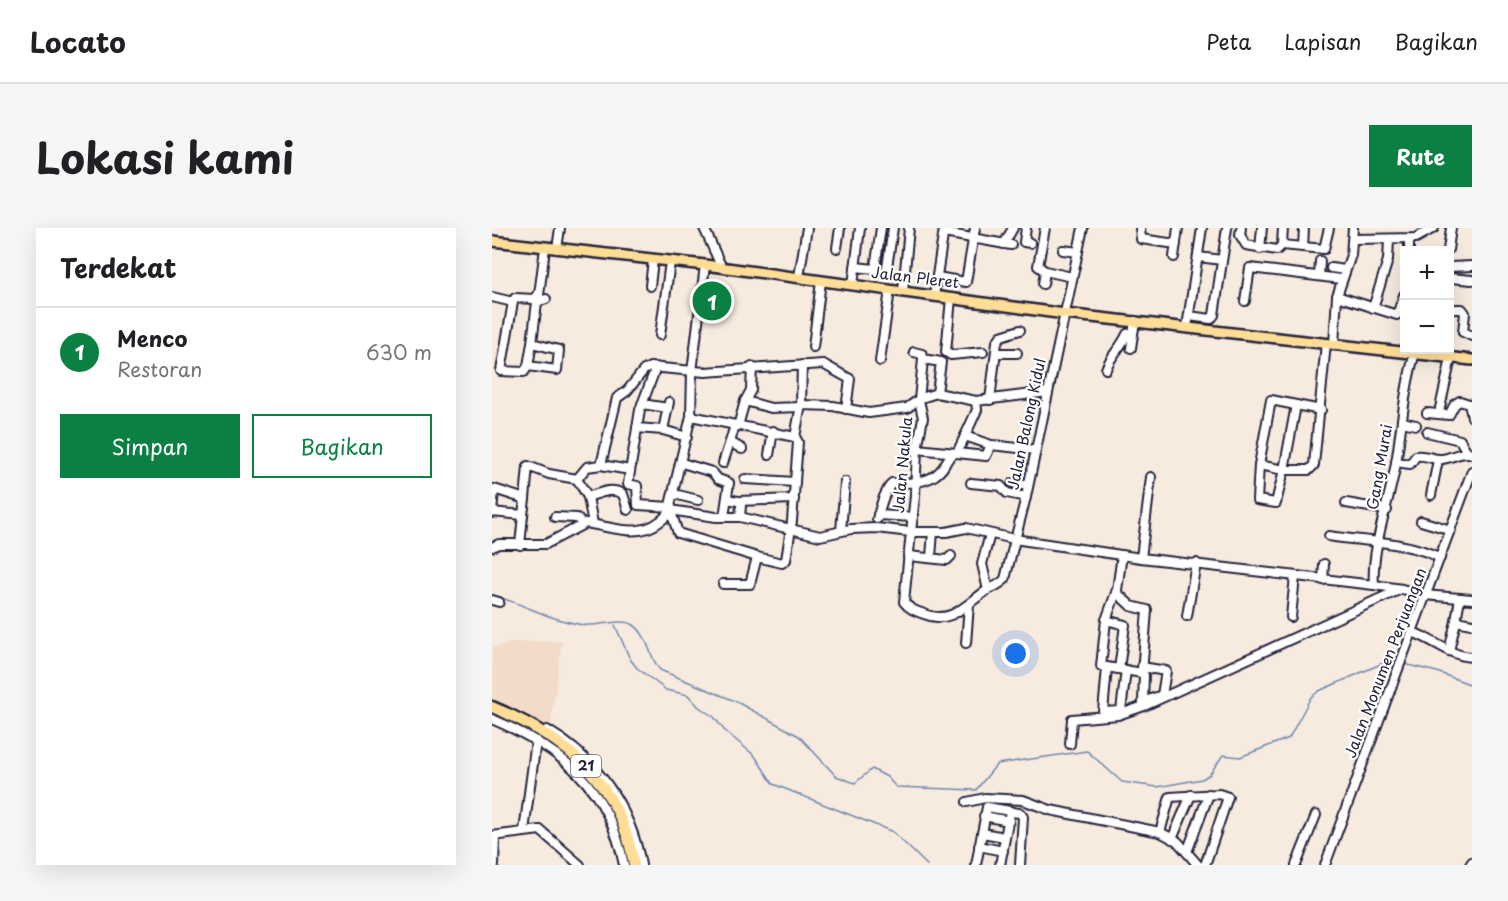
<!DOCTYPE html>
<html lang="id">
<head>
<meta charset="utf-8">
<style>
  :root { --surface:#fff; --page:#f6f6f6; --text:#202124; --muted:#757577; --line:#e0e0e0; --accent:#0b8043 }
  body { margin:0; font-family:"Playpen Sans",sans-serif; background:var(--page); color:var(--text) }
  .controls { position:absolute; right:18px; top:18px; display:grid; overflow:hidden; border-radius:0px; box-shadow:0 6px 24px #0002 }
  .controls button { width:54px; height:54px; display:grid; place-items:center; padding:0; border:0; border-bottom:2px solid var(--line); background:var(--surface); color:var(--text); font:30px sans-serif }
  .you { position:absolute; left:524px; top:426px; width:21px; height:21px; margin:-15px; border:4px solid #fff; border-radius:50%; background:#1a73e8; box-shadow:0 0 0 9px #1a73e833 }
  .badge { display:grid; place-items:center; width:39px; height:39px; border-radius:50%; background:var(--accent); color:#fff; font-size:20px; font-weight:700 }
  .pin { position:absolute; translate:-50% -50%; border:3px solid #fff; box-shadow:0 2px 6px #0006 }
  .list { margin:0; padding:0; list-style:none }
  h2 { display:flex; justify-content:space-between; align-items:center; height:78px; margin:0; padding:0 24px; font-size:26px }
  h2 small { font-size:20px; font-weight:400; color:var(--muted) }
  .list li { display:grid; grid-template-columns:39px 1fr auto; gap:18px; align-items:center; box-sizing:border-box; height:90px; padding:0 24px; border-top:2px solid var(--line) }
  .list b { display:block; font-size:22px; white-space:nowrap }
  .list p { margin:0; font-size:20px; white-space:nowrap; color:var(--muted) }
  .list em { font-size:20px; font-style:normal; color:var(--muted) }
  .actions { display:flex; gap:12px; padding:18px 24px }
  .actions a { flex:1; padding:14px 0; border:2px solid var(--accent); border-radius:0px; text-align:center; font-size:21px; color:var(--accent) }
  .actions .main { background:var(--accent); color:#fff }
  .map { position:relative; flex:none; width:980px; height:637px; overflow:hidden; border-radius:0px }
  header { display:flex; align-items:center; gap:36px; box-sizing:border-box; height:84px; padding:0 30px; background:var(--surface); border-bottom:2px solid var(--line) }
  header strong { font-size:28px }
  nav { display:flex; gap:33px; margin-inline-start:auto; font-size:21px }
  .intro { display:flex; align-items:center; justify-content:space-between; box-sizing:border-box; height:144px; padding:0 36px }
  h1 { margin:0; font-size:42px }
  .button { padding:15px 27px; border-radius:0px; background:var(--accent); color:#fff; font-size:21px; font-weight:700 }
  main { display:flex; gap:36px; padding:0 36px }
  aside { flex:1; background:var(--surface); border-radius:0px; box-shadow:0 6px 24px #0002 }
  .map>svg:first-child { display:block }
  .built { fill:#f2dcc9 }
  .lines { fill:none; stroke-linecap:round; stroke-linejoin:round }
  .stream { stroke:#6e89ae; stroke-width:1.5 }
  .minor-casing { stroke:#22223b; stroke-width:12 }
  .major-casing { stroke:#22223b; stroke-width:14 }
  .highway-casing { stroke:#22223b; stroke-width:15 }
  .minor { stroke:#fff; stroke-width:8 }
  .major { stroke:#ffdd96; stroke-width:9 }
  .highway { stroke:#ffdd96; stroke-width:10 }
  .labels { text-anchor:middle; stroke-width:4.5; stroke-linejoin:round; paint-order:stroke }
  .shield { fill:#fff; stroke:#646476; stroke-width:1.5 }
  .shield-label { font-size:14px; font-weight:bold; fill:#22223b }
  .street-label { font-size:15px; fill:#22223b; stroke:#fff }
</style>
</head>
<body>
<header>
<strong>Locato</strong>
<nav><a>Peta</a><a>Lapisan</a><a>Bagikan</a></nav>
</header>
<div class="intro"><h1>Lokasi kami</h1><a class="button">Rute</a></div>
<main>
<aside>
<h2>Terdekat<small></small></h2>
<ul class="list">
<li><span class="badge">1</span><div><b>Menco</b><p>Restoran</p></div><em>630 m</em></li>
</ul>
<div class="actions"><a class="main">Simpan</a><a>Bagikan</a></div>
</aside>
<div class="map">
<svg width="980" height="637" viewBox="0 0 980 637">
  <rect width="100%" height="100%" fill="#f7eadf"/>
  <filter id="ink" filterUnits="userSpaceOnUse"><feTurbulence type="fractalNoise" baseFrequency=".0167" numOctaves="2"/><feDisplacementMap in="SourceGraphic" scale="12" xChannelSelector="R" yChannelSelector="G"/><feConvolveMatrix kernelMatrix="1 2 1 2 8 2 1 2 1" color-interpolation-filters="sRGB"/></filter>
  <g filter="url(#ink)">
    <path class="built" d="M70 413 58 502 0 472V420L23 414Z"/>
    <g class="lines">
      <g class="stream">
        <path d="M506 81 556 89"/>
        <path d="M576 91 618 97"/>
        <path d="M660 102 740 109"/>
        <path d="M0 367C32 376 57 392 91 397 107 399 127 390 140 396 156 405 157 429 168 442L243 473 307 508 344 548 363 555 380 541 395 549 404 559 484 562 505 536 595 523 630 554 665 559 710 551 718 546 731 527 748 529 797 510 819 469 827 463 891 435H905"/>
        <path d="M123 397 138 431 145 440 174 462 196 467 207 479 222 489 232 502 263 528 281 556 401 604 435 637"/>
        <path d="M912 436 945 444 980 457"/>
      </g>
      <defs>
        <g id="minor">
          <path d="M212 0 230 40"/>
          <path d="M534 0 532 14 538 15"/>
          <path d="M553 0 546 38 553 43 580 49"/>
          <path d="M648 0 649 11 684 16"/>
          <path d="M749 0 748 7 754 17 785 22 790 17 791 0"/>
          <path d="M452 5 519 17"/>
          <path d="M862 11 924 10 942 0"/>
          <path d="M512 16 521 0"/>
          <path d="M790 17 832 21 837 0"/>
          <path d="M811 19 812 0"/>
          <path d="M345 20 348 0"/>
          <path d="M65 21 68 0"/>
          <path d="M768 21 770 0"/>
          <path d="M571 22 586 24"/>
          <path d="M917 22V11"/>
          <path d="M956 22 959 0"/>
          <path d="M682 29 686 0"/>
          <path d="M706 29 730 32"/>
          <path d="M363 39 383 41 389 0"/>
          <path d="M395 39 401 0"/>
          <path d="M958 39 980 38"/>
          <path d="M839 40 853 42"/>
          <path d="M827 48 828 33"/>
          <path d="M307 49 315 0"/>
          <path d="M445 49 474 54 483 0"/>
          <path d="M958 50 980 52"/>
          <path d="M551 56 553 43"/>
          <path d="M361 57 368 0"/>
          <path d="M158 58 161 32"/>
          <path d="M411 64 417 0"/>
          <path d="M47 67 53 20"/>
          <path d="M442 68 452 1"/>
          <path d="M845 68 905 87 912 67"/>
          <path d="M0 69 21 74 23 70 42 71 45 67 48 71"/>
          <path d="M459 70 454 124 459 127 491 124"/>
          <path d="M753 73 758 40 849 51"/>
          <path d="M21 74 9 143 32 144 36 138"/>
          <path d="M881 80 896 32 897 11"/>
          <path d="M958 81H970L973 85 971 104 980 108"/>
          <path d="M697 88 719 91 722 87 735 0"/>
          <path d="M695 99 710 0"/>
          <path d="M168 107 178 34"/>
          <path d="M40 115 36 138 65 142 67 122 40 115 45 74 54 71"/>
          <path d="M842 116 845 68 859 27 861 0"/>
          <path d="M321 119 329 53"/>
          <path d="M639 120 643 93"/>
          <path d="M422 124 430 126 431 131 427 172 431 190 425 221 423 268 419 304H454L474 300 522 311 649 330 882 357 910 361 932 367 980 371"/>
          <path d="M504 125H525"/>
          <path d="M431 131 449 134 445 165"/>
          <path d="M388 133 398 62"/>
          <path d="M164 139 148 182 136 256 145 258 146 277 179 279"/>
          <path d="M614 141C619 127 629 120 635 106L640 105"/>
          <path d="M498 172 505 114 509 108 528 102"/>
          <path d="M253 173 259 162 260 139"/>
          <path d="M150 176 176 180"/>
          <path d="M309 177 310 137"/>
          <path d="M804 177 792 242 767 237 765 272 784 275 792 242H817L822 237 834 115"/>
          <path d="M948 180 959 130"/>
          <path d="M935 185 957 187 963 176 968 173 977 176 980 189"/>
          <path d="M199 188 303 209"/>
          <path d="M910 194 924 197"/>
          <path d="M243 197 238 214 250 221"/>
          <path d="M246 198 253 173 279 180 309 179"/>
          <path d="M145 200 171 202 177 174"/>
          <path d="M171 202 195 209"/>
          <path d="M935 204 968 212 975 224"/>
          <path d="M425 221 494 228 499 217"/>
          <path d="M544 222 499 217 473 208 485 182 484 173 556 164"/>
          <path d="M277 227 281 203"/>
          <path d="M904 234 918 236 924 228C933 226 941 232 950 231 960 230 971 222 980 226"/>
          <path d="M190 235 220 244 226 251 237 255 232 289"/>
          <path d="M231 235 238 214"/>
          <path d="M109 237 138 242"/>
          <path d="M767 237 779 172 829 182"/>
          <path d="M85 251 95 239 109 237 125 170 135 163 152 142 158 139 213 144 331 136 358 151 354 181"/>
          <path d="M85 251 96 269 101 296"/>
          <path d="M253 251 303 254"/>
          <path d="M479 255 509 258 515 265 534 269"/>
          <path d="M521 255 536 258"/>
          <path d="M182 266 206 272"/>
          <path d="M939 267 946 232"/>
          <path d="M96 269C108 265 119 259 131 266L136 282"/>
          <path d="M235 271 246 273 302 271"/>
          <path d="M854 275 895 282"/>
          <path d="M178 282 224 289H248L328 308 359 301 384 300 419 304 412 374C417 381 424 383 432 386 459 397 473 377 494 363 501 359 508 357 513 351L534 269 591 0"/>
          <path d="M0 284 31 287 33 271"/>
          <path d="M0 285 2 261 33 271 36 238 57 246 85 251"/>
          <path d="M177 285 180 287 186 305 265 329"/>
          <path d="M386 287 421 289"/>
          <path d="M63 289 85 290 90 296"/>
          <path d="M248 289 249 278"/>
          <path d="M385 291C389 278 391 266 400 255 415 255 435 256 447 244 457 235 450 233 466 223L473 208"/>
          <path d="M929 293 959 302"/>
          <path d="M349 303 353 254"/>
          <path d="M837 308C873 314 917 313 948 330"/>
          <path d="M28 317 31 287"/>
          <path d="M0 319 7 316H54L94 295C124 300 152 313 176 286L199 188 200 144 213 37"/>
          <path d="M416 328 455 332 459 328"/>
          <path d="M439 329 441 304"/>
          <path d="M649 330 659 249"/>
          <path d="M831 352 832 336"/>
          <path d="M231 356H258L265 329 290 335 294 332 300 293 306 214 303 209 309 177 341 178 377 185 415 180 429 170 445 165 484 173"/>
          <path d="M882 357C879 319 898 272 904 235 910 198 912 161 923 125"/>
          <path d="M496 362 490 336 498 306"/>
          <path d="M624 364 639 378 655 382 650 445 609 438 614 392 625 362 630 327"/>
          <path d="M0 372 7 374"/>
          <path d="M695 388 704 335"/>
          <path d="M799 389 803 348"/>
          <path d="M614 392 633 397 627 441"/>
          <path d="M964 393 968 370"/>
          <path d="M920 404C941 411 958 428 980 429"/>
          <path d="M474 415 477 377"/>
          <path d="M957 423 964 393 980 396"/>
          <path d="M615 440 611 484 629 483 634 442"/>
          <path d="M650 445 652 447 651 474 670 467 674 443 650 439"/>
          <path d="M0 491C70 521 117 559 132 637"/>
          <path d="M55 502C105 531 139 580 149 637"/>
          <path d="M578 516 580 491 626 487 652 478 909 361"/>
          <path d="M475 574 493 570 531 572 558 582 668 604"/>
          <path d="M518 584 528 585 531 589 528 637"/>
          <path d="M492 588 517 593"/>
          <path d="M32 603 44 513"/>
          <path d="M490 605 513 609"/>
          <path d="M0 608 48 602 88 637"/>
          <path d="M680 611 699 567"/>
          <path d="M487 618 511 623"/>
          <path d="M695 624 717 566"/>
          <path d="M2 637 3 609"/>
          <path d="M484 637 495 579 518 583 508 637"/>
          <path d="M706 637 685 613 668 604 678 569 727 566 736 569 713 637"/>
          <path d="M804 637 824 587"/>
          <path d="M833 637 980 243"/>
          <path d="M978 637 980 634"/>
        </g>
        <path id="major" d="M0 13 213 37 573 86 980 132"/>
        <path id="highway" d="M0 479C73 509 129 555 142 637"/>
      </defs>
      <use href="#minor" class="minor-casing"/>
      <use href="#major" class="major-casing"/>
      <use href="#highway" class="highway-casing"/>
      <use href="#minor" class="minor"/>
      <use href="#major" class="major"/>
      <use href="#highway" class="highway"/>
    </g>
  </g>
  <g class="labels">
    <rect class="shield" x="79" y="527" width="30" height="22" rx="4.5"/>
    <g class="shield-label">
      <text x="94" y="543">21</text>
    </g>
    <g class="street-label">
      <text transform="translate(423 50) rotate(7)" y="5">Jalan Pleret</text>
      <text transform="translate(535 196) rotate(-78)" y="5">Jalan Balong Kidul</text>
      <text transform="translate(411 237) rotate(-85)" y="5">Jalan Nakula</text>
      <text transform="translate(888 239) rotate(-80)" y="5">Gang Murai</text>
      <text transform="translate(894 435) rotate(-69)" y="5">Jalan Monumen Perjuangan</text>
    </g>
  </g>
</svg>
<div class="controls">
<button>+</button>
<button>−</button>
</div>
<div class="you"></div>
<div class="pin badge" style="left:220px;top:73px">1</div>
</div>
</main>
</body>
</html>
